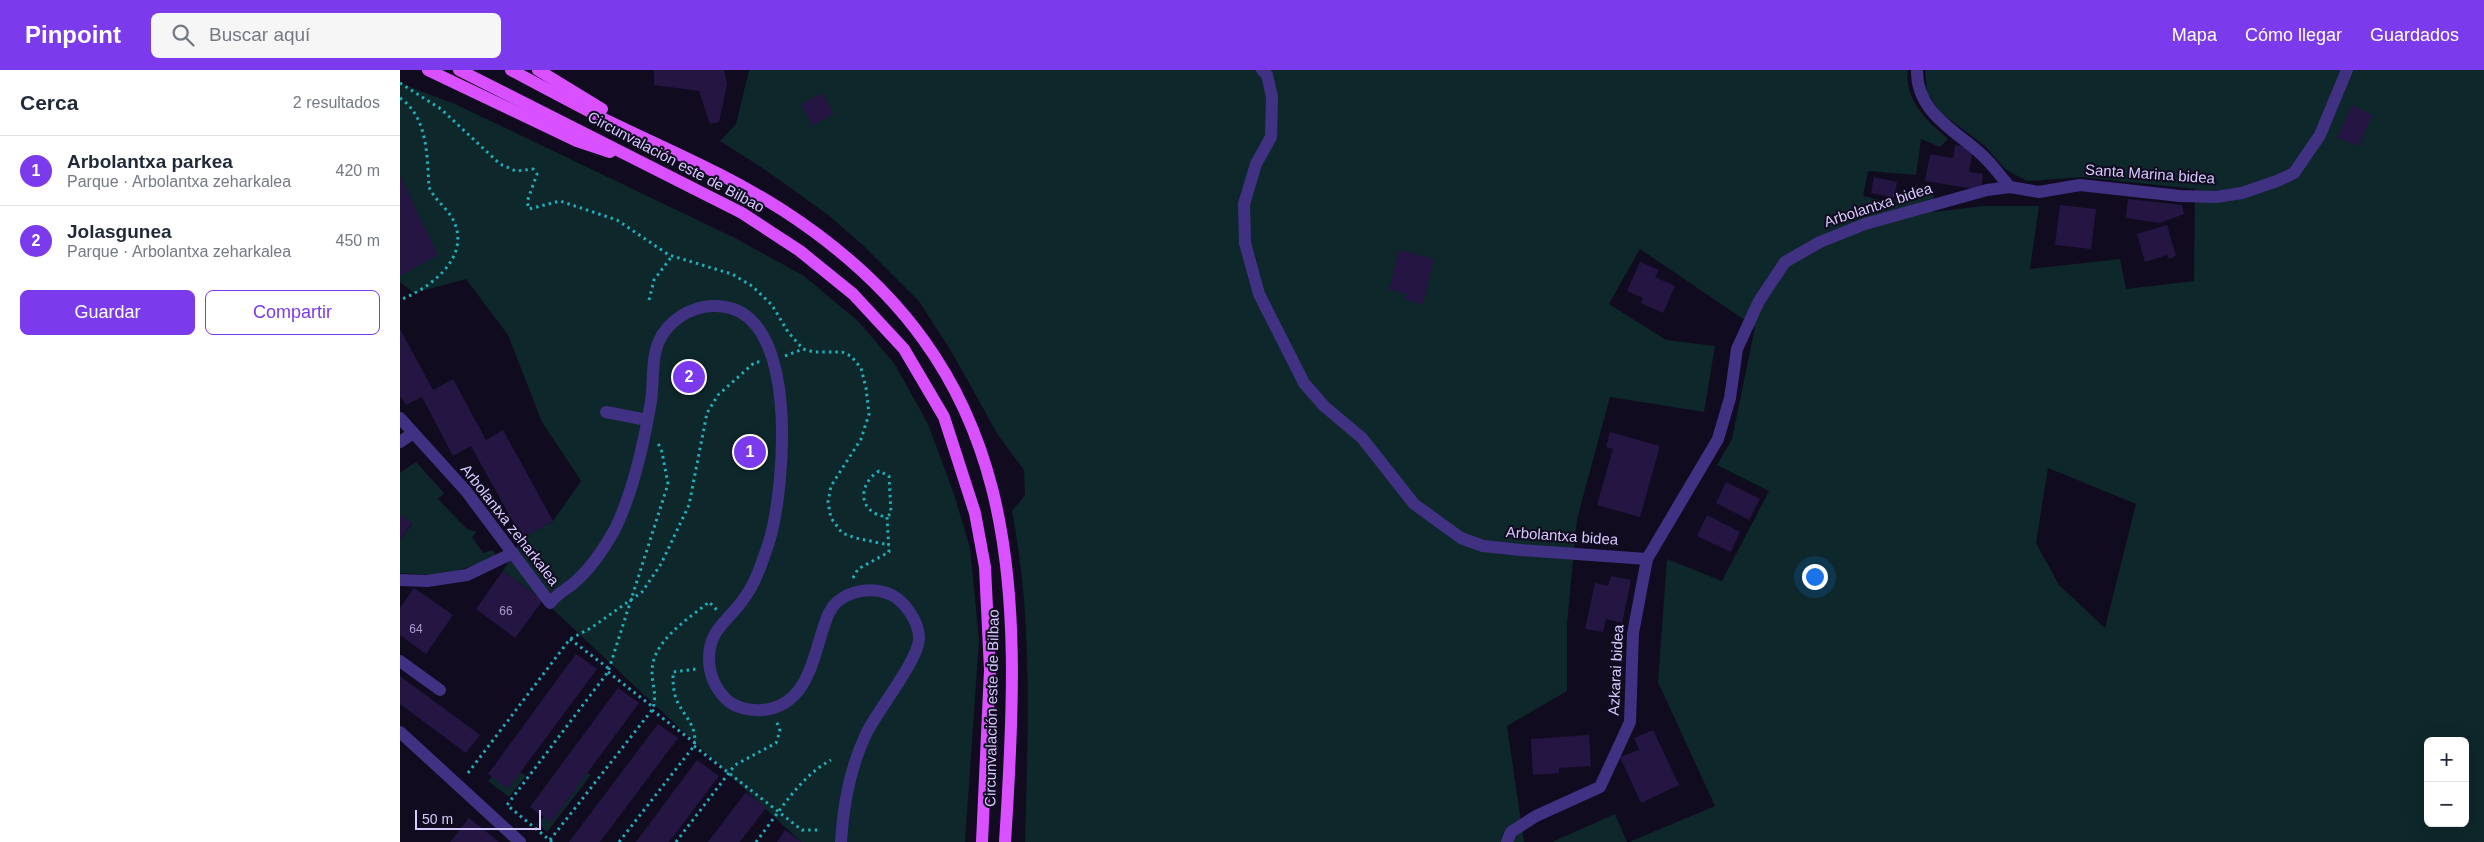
<!DOCTYPE html>
<html lang="es">
<head>
<meta charset="utf-8">
<style>
  :root { --surface:#fff; --page:#f6f6f7; --text:#1f2937; --muted:#747a83; --line:#e0e1e3; --accent:#7c3aed }
  body { margin:0; font-family:Arial,sans-serif; background:var(--page); color:var(--text) }
  .controls { position:absolute; right:15px; bottom:15px; display:grid; overflow:hidden; border-radius:8px; box-shadow:0 5px 20px #0002 }
  .controls button { width:45px; height:45px; display:grid; place-items:center; padding:0; border:0; border-bottom:1px solid var(--line); background:var(--surface); color:var(--text); font:25px sans-serif }
  .scale { position:absolute; left:15px; bottom:12px; width:126px; box-sizing:border-box; padding-left:5px; border:2px solid #d8c9ff; border-top:0; font-size:14px; line-height:18px; white-space:nowrap; color:#d8c9ff; -webkit-text-stroke:4px #110b20; paint-order:stroke }
  .you { position:absolute; left:1414px; top:506px; width:18px; height:18px; margin:-12px; border:4px solid #fff; border-radius:50%; background:#1a73e8; box-shadow:0 0 0 8px #1a73e833 }
  .badge { display:grid; place-items:center; width:32px; height:32px; border-radius:50%; background:var(--accent); color:#fff; font-size:16px; font-weight:700 }
  .pin { position:absolute; translate:-50% -50%; border:2px solid #fff; box-shadow:0 1px 5px #0006 }
  .list { margin:0; padding:0; list-style:none }
  h2 { display:flex; justify-content:space-between; align-items:center; height:65px; margin:0; padding:0 20px; font-size:21px }
  h2 small { font-size:16px; font-weight:400; color:var(--muted) }
  .list li { display:grid; grid-template-columns:32px 1fr auto; gap:15px; align-items:center; box-sizing:border-box; height:70px; padding:0 20px; border-top:1px solid var(--line) }
  .list b { display:block; font-size:19px; white-space:nowrap }
  .list p { margin:0; font-size:16px; white-space:nowrap; color:var(--muted) }
  .list em { font-size:16px; font-style:normal; color:var(--muted) }
  .actions { display:flex; gap:10px; padding:15px 20px }
  .actions a { flex:1; padding:11px 0; border:1px solid var(--accent); border-radius:8px; text-align:center; font-size:18px; color:var(--accent) }
  .actions .main { background:var(--accent); color:#fff }
  .icon { flex:none; width:28px; height:28px; fill:none; stroke:currentColor; stroke-width:2; stroke-linecap:round; stroke-linejoin:round }
  .map { position:relative; flex:none; width:2084px; height:772px; overflow:hidden }
  header { display:flex; align-items:center; gap:30px; box-sizing:border-box; height:70px; padding:0 25px; background:var(--accent); color:#fff }
  header strong { font-size:24px }
  nav { display:flex; gap:28px; margin-inline-start:auto; font-size:18px }
  .search { width:350px; height:45px; background:var(--page); display:flex; align-items:center; gap:12px; box-sizing:border-box; padding:0 18px; border-radius:8px; color:var(--muted); font-size:19px }
  main { display:flex }
  aside { flex:1; background:var(--surface) }
  .map>svg:first-child { display:block }
  .green { fill:#0d272a; fill-rule:evenodd }
  .building { fill:#251542 }
  .lines { fill:none; stroke-linecap:round; stroke-linejoin:round }
  .path { stroke:#23acb9; stroke-width:3; stroke-dasharray:2.5 4; stroke-linecap:butt }
  .minor { stroke:#413183; stroke-width:12 }
  .major { stroke:#d850ff; stroke-width:12 }
  .labels { text-anchor:middle; stroke-width:4; stroke-linejoin:round; paint-order:stroke }
  .number-label { font-size:12px; fill:#ab9cd0 }
  .street-label { font-size:15px; fill:#d8c9ff; stroke:#110b20 }
</style>
</head>
<body>
<header>
<strong>Pinpoint</strong>
<div class="search"><svg class="icon" aria-label="search" viewBox="0 0 24 24"><circle cx="10" cy="10" r="6"/><path d="M15 15l6 6"/></svg>Buscar aquí</div>
<nav><a>Mapa</a><a>Cómo llegar</a><a>Guardados</a></nav>
</header>
<main>
<aside>
<h2>Cerca<small>2 resultados</small></h2>
<ul class="list">
<li><span class="badge">1</span><div><b>Arbolantxa parkea</b><p>Parque · Arbolantxa zeharkalea</p></div><em>420 m</em></li>
<li><span class="badge">2</span><div><b>Jolasgunea</b><p>Parque · Arbolantxa zeharkalea</p></div><em>450 m</em></li>
</ul>
<div class="actions"><a class="main">Guardar</a><a>Compartir</a></div>
</aside>
<div class="map">
<svg width="2084" height="772" viewBox="0 0 2084 772">
  <rect width="100%" height="100%" fill="#110b20"/>
  <g class="green">
    <path d="M349 0H1508C1504 30 1527 51 1548 69L1540 77 1521 69 1516 105 1468 101 1463 126C1470 127 1479 131 1486 130 1504 130 1516 122 1534 122L1533 142 1583 136H1639L1630 199 1720 189 1726 219 1794 211 1795 119 1682 107 1627 111 1605 99 1585 76 1540 42 1527 22 1525 0H2084V772H1229L1315 736 1258 612 1267 489 1322 511 1369 421 1317 395 1332 369 1355 257 1240 179 1209 234 1266 270 1315 276 1304 342 1210 327 1177 449 1167 554V621L1107 656 1124 772H625C628 662 633 549 612 441L625 425 624 400 598 365 551 281 519 231 465 177 428 145 367 101 320 71 336 54ZM1648 398 1736 434 1705 558 1659 515 1636 473ZM2028 671H2065V753H2028Z"/>
    <path d="M0 13 55 34 335 168 404 206 458 251 494 293 528 354 554 424 570 478 579 570 565 772H401L143 530 103 501 122 468 153 451 181 411 142 352 108 265 66 209 14 223 0 212Z"/>
    <path d="M16 392 44 423 38 429 67 459 77 462 72 467 83 483 92 480 98 487 56 501 34 505 0 503V470L12 454 0 445V403Z"/>
    <path d="M120 702 126 706 109 727 88 711 92 707Z"/>
    <path d="M187 703 191 705 147 762 138 753 144 747 151 752Z"/>
    <path d="M1215 744 1227 772H1152Z"/>
  </g>
  <g class="building">
    <path d="M254 0H324L327 14 319 52 310 54 299 21 254 15Z"/>
    <path d="M422 23 434 43 413 56 401 35Z"/>
    <path d="M1952 35 1972 45 1959 76 1937 68Z"/>
    <path d="M1555 75 1573 78 1569 102 1583 104 1581 120 1525 111 1530 84 1553 88Z"/>
    <path d="M0 106 38 185 0 206Z"/>
    <path d="M1474 107 1497 112 1494 128 1471 123Z"/>
    <path d="M1728 129 1782 135 1784 144 1760 153 1726 148Z"/>
    <path d="M1660 135 1696 139 1691 179 1655 175Z"/>
    <path d="M1767 155 1776 186 1769 189 1767 185 1745 192 1737 164Z"/>
    <path d="M999 180 1034 189 1023 234 1005 230 1007 224 989 220Z"/>
    <path d="M1240 192 1259 200 1255 207 1275 216 1263 243 1241 233 1243 228 1227 221Z"/>
    <path d="M0 259 33 320 53 309 86 370 103 360 153 451 122 468 71 376 53 386 22 327 6 335 0 326Z"/>
    <path d="M1210 362 1260 376 1240 447 1197 435 1213 379 1206 377Z"/>
    <path d="M1326 412 1360 429 1349 450 1316 433Z"/>
    <path d="M0 445 12 453 0 470Z"/>
    <path d="M1307 445 1340 462 1331 482 1297 466Z"/>
    <path d="M103 501 143 530 115 568 76 539Z"/>
    <path d="M1211 506 1231 510 1222 553 1206 549 1203 562 1185 559 1195 513 1208 516Z"/>
    <path d="M14 518 53 545 26 584 0 565V538Z"/>
    <path d="M176 584 197 599 108 719 88 704Z"/>
    <path d="M0 606 80 665 66 683 0 634Z"/>
    <path d="M218 618 239 633 151 752 130 737Z"/>
    <path d="M258 654 278 668 200 772H169Z"/>
    <path d="M1253 660 1279 715 1241 733 1220 687 1239 680 1234 668Z"/>
    <path d="M1189 665 1191 696 1159 698V703L1133 705 1131 669Z"/>
    <path d="M297 690 319 706 269 772H236Z"/>
    <path d="M346 722 366 738 340 772H308Z"/>
    <path d="M69 748 99 772H50Z"/>
    <path d="M385 760 394 766 401 772H377Z"/>
  </g>
  <g class="lines">
    <g class="path">
      <path d="M0 13 41 39 100 94 116 101 133 99 137 104 127 132 129 139 160 131 217 150 269 185 332 204 352 216 372 235 388 262 403 279 414 282H442L451 286 461 298 466 318 469 344 461 369 431 416 428 432 431 448 442 463 456 468 489 475"/>
      <path d="M0 28C28 47 27 86 29 117 35 131 50 140 55 154 69 190 28 219 0 230"/>
      <path d="M249 230 254 210 272 186"/>
      <path d="M385 286 403 279"/>
      <path d="M453 508 458 499 489 482 487 447C458 443 457 415 479 401L489 406 491 443 487 447"/>
      <path d="M170 569 208 598"/>
      <path d="M208 602 253 637"/>
      <path d="M252 640 295 673"/>
      <path d="M294 676 402 760H419"/>
      <path d="M68 703 170 569 191 558 242 522 261 494 289 435 307 343 318 325 355 292H360"/>
      <path d="M150 770 252 640C258 627 252 615 252 602 252 571 287 550 309 532L318 541"/>
      <path d="M152 772 107 735 208 602 268 414 262 382 258 373"/>
      <path d="M219 772 294 676C298 658 286 648 278 633 273 623 273 613 273 602L296 599"/>
      <path d="M276 772 335 695 376 673 380 661 376 650"/>
      <path d="M356 772C378 744 399 707 431 690"/>
    </g>
    <g class="minor">
      <path d="M862 0 867 5 872 27 871 67 856 94 844 134 845 173 859 224 904 313 924 336 962 368 1014 434 1061 468 1083 476 1121 480 1247 489"/>
      <path d="M1517 0C1516 42 1555 60 1582 85 1592 94 1601 107 1610 117"/>
      <path d="M206 342 247 350"/>
      <path d="M0 348 66 421 150 533C158 523 166 520 175 512 191 498 205 477 215 459 234 420 244 373 251 331 254 312 251 289 259 271 268 251 290 237 312 236 403 231 385 419 369 472 363 490 356 512 345 527 331 549 309 558 309 588 309 604 314 617 326 629 335 638 350 641 363 640 404 636 412 595 422 562 426 551 428 540 437 532 450 521 470 517 487 523 503 528 520 552 519 570 517 591 479 639 467 662 451 695 443 736 441 772"/>
      <path d="M0 372 13 363"/>
      <path d="M0 510 27 511 67 505 113 483"/>
      <path d="M0 591 40 620"/>
      <path d="M0 662 120 772"/>
      <path d="M1107 772 1111 762 1136 746 1200 717 1230 652 1233 563 1247 489 1318 369 1330 328 1337 279 1359 231 1385 192 1420 172 1465 154 1587 120 1610 117 1639 122 1680 115 1780 126 1816 127 1842 123 1877 111 1894 103 1920 65 1947 0"/>
    </g>
    <g class="major">
      <path d="M28 0 177 71 210 82"/>
      <path d="M59 0 342 143 400 181 453 224 504 279 544 347 575 443 585 497 590 600 582 772"/>
      <path d="M111 0C141 16 171 32 202 48 263 78 327 104 384 141 627 299 622 512 605 772"/>
      <path d="M138 0 202 39"/>
    </g>
  </g>
  <g class="labels">
    <g class="number-label">
      <text x="106" y="545">66</text>
      <text x="16" y="563">64</text>
    </g>
    <g class="street-label">
      <text transform="translate(276 92) rotate(28)" y="5">Circunvalación este de Bilbao</text>
      <text transform="translate(1750 104) rotate(4)" y="5">Santa Marina bidea</text>
      <text transform="translate(1478 135) rotate(-18)" y="5">Arbolantxa bidea</text>
      <text transform="translate(110 455) rotate(52)" y="5">Arbolantxa zeharkalea</text>
      <text transform="translate(1162 466) rotate(4)" y="5">Arbolantxa bidea</text>
      <text transform="translate(1216 600) rotate(-87)" y="5">Azkarai bidea</text>
      <text transform="translate(592 638) rotate(-89)" y="5">Circunvalación este de Bilbao</text>
    </g>
  </g>
</svg>
<div class="controls">
<button>+</button>
<button>−</button>
</div>
<div class="scale">50 m</div>
<div class="you"></div>
<div class="pin badge" style="left:350px;top:382px">1</div>
<div class="pin badge" style="left:289px;top:307px">2</div>
</div>
</main>
</body>
</html>
